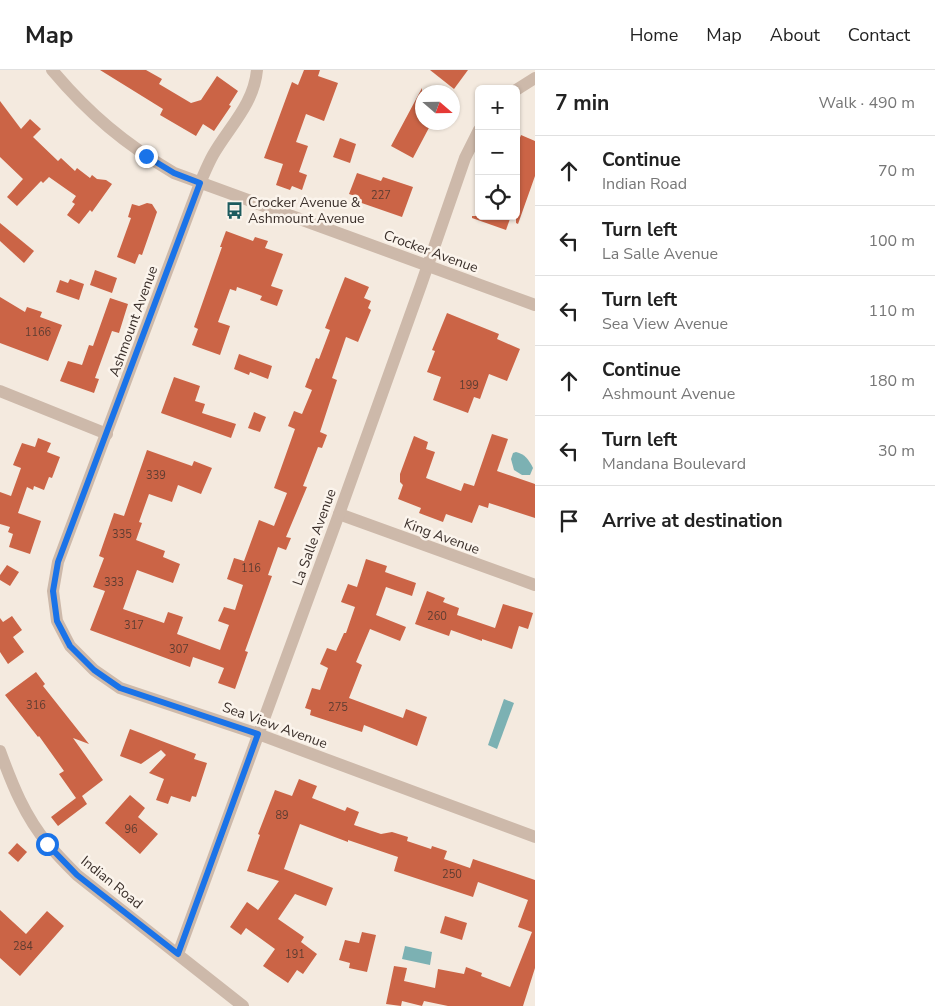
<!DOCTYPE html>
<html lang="en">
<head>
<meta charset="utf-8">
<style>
  :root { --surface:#fff; --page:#f6f6f6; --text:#222; --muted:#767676; --line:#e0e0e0 }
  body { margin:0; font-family:"Nunito Sans",sans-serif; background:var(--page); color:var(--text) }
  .controls { position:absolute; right:15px; top:15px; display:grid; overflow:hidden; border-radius:8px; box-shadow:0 1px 4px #0004 }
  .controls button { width:45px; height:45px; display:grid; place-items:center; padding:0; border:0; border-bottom:1px solid var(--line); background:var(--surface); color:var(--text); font:25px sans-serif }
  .compass { position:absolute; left:415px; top:15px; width:45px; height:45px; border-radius:50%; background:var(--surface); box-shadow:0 1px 4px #0004; rotate:110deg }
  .stop { position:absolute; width:15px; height:15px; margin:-11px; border:4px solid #1a73e8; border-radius:50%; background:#fff }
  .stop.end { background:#1a73e8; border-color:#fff; box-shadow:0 1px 5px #0008 }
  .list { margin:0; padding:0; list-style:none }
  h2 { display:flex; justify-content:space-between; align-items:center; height:65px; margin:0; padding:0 20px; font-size:21px }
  h2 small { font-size:16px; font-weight:400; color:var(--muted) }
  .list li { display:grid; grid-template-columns:32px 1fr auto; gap:15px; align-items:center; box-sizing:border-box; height:70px; padding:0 20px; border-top:1px solid var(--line) }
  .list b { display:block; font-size:19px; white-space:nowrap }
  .list p { margin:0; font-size:16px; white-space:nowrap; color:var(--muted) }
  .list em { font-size:16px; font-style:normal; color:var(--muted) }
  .icon { flex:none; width:28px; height:28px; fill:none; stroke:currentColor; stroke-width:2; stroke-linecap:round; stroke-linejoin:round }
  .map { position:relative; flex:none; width:535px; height:936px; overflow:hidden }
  header { display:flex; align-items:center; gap:30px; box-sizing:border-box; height:70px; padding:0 25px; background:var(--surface); border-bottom:1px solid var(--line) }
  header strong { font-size:24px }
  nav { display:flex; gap:28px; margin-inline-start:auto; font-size:18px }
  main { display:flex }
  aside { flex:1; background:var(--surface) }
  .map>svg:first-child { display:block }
  .water { fill:#7cb1b3 }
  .building { fill:#cb6446 }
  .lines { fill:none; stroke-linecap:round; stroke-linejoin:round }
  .minor { stroke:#cdb9aa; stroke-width:12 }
  .tertiary { stroke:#cdb9aa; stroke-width:12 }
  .route { stroke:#1a73e8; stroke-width:6 }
  .labels { text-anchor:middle; stroke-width:5; stroke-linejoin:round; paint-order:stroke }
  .number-label { font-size:11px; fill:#5e3c31 }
  .poi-label { font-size:14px; fill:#3a2f2a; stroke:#fbf4ec; text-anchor:start }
  .street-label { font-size:14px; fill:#3a2f2a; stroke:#fbf4ec }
</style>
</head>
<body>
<header>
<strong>Map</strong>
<nav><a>Home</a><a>Map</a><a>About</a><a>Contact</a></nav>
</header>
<main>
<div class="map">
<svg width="535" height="936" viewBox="0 0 535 936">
  <rect width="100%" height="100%" fill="#f4eadf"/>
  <g class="water">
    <path d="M516 382C525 384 529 390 533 398L530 405H522L514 400 511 389 513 383Z"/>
    <path d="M504 629 514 633 497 679 488 675Z"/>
    <path d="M405 876 432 882 430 895 402 889Z"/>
  </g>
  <g class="building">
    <path d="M100 0H146L162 9 159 14 191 33 201 30 217 6 238 21 229 35 231 36 214 61 203 54 196 66 160 45 163 39Z"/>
    <path d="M304 0H320L318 6 338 13 324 51 306 44 296 72 308 76 299 102 307 105 302 120 292 116 290 120 276 115 283 94 264 88 292 12 298 15Z"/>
    <path d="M430 0H468L454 19Z"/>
    <path d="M422 18V52H432L413 88 391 76Z"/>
    <path d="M0 31 21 59 30 49 41 59 33 67 58 91 61 88 75 101 77 98 90 108 92 105 97 109 106 110 112 114 92 142 90 140 79 154 67 145 75 134 72 132 76 126 49 107 43 113 41 111 17 136 7 127 23 109 0 87Z"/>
    <path d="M521 65 535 71V106L518 154 516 153V98L519 87 516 86V78Z"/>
    <path d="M340 68 356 74 350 93 333 87Z"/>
    <path d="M357 103 381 111 383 107 413 117 402 147 353 130 355 126 349 124Z"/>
    <path d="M147 133 152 134 157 142 142 185 139 184 135 194 117 187 131 148 128 147 132 134 139 136Z"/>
    <path d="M472 146H511L506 160 472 148Z"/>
    <path d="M0 153 34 181 24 193 0 171Z"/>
    <path d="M226 161 253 171 255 167 268 171 265 178 283 184 271 216 283 220 277 236 260 230 262 226 237 217 236 221 230 219 218 252 230 256 220 285 192 275 198 259 194 257 222 177H220Z"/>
    <path d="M95 200 117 208 112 223 90 215Z"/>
    <path d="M345 207 369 217 364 228 371 231 368 238 371 240 358 272 346 267 332 308 337 310 320 362 327 365 322 378 318 377 303 416 307 417 286 467 291 468 286 480 278 477 268 505 272 506 245 581 248 582 235 619 218 613 224 598 193 587 190 597 90 560 105 521 93 517 104 488 99 486 114 443 124 446 147 380 192 396 194 391 212 398 201 424 178 415 172 432 149 424 139 452 142 453 136 470 165 481 163 487 180 494 173 513 137 500 123 539 164 553 168 542 183 547 177 564 220 580 229 555 218 551 224 537 235 540 243 515 227 509 234 488 244 491 259 450 274 456 287 423 274 418 295 359 288 356 294 341 302 344 312 320 305 317 316 288 319 289 330 260 325 258Z"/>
    <path d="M70 209 84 214 79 230 56 222 60 210 68 213Z"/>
    <path d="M0 227 25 242 27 237 42 242 40 247 62 255 48 291 0 273Z"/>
    <path d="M110 228 128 234 119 263 112 261 95 308 99 309 94 323 60 311 68 291 82 295 89 275 93 276Z"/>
    <path d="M447 243 499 264 497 269 520 279 507 311 489 304 480 329 474 327 468 343 433 330 441 307 427 302 435 281 432 280Z"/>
    <path d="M239 284 272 296 268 309 250 302 249 305 234 299Z"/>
    <path d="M174 307 200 316 195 331 205 334 202 343 236 354 231 368 161 343Z"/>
    <path d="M254 342 266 347 260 362 248 358Z"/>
    <path d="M492 364 508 369 497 401 535 414V448L489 433 488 438 479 435 472 453 446 444 443 452 419 443 421 438 398 429 403 415 400 412V404L414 366 428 372 426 379 435 382 426 408 461 421 464 413 474 416Z"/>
    <path d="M38 368 51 373 47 382 60 387 52 408 49 407 44 420 34 416 33 420 27 417 18 443 41 451 30 484 9 477 13 464 8 462 10 457 0 454V422L11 426 21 398 13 395 22 373 35 377Z"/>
    <path d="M366 489 387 496 385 502 416 513 412 526 386 517 376 545 406 557 400 571 370 559 356 592 362 595 349 628 403 648 406 639 427 647 417 676 364 655 362 662 310 645 311 640 305 638 312 618 320 620 328 598 320 594 327 578 336 581 344 563H346L355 537 341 532 348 514 357 517Z"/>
    <path d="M7 495 19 502 10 516 0 510V505Z"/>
    <path d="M427 521 445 528 443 532 459 538 457 545 495 558 503 534 533 543 528 559 519 556 512 579 482 569V571L451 560 449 566 415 554Z"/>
    <path d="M12 546 22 560 13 567 24 582 8 594 0 582V548L3 552Z"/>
    <path d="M36 602 45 614 43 616 89 674 73 668 103 710 82 726 87 734 58 756 51 747 76 728 59 704 64 701 39 666 38 667 5 625Z"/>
    <path d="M130 659 196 684 194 689 207 693 196 727 192 726 190 732 171 726 168 734 156 730 164 709 149 703 166 685 161 680 141 694 120 686Z"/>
    <path d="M299 709 317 716 312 728 345 741 347 737 359 742 354 755 381 764 392 762 408 767 407 771 431 779 432 776 447 781 444 789 470 798 473 789 535 810V898L523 936H448L424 931 422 936 402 931 401 936 386 934 394 896 407 898 404 911 435 918 438 899 464 904 466 897 482 903 481 906 510 917 532 862 518 857 528 830 478 812 473 827 394 801 398 787 348 770V772L300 754 284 799 333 818 326 836 295 824 278 849 304 867 301 872 317 884 303 904 297 900 288 913 263 896 275 879 246 858 241 865 230 857 247 832 258 840 279 811 247 801 260 765 258 764 275 720 292 726Z"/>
    <path d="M130 725 145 738 138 747 158 764 140 784 105 753Z"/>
    <path d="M17 773 27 782 18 792 8 783Z"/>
    <path d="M0 840 26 864 47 841 64 856 20 906 0 888Z"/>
    <path d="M445 846 467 853 462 870 440 863Z"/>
    <path d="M362 862 376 865 367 902 349 898 350 893 339 890 345 870 359 873Z"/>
  </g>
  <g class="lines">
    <g class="minor">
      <path d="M257 0C254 34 229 57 213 85 208 94 204 104 200 113L58 492 53 521 57 551 70 576 94 600 120 618 258 664 535 767"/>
      <path d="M516 20 535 8"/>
      <path d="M0 321 107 364"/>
      <path d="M339 444 535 515"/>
      <path d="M0 681C12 714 25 747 48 774 57 785 67 795 77 805L243 936"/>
      <path d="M178 884 339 444 421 215 465 88 479 60"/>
    </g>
    <path class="tertiary" d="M52 0C89 44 125 74 174 103L535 235"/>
  </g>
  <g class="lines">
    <path class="route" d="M47 774 77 805 178 884 258 664 120 618 94 600 70 576 57 551 53 521 58 492 200 113 174 103 146 86"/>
  </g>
  <defs>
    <symbol id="bus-bare" viewBox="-9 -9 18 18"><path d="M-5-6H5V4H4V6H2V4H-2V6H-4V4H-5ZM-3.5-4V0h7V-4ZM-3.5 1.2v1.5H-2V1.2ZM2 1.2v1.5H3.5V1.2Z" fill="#1d5b5e" stroke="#fbf4ec" stroke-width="2.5" paint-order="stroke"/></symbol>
  </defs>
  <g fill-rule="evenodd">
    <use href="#bus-bare" x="222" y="128" width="25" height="25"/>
  </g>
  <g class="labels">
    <g class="number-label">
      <text x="381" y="129">227</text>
      <text x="38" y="266">1166</text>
      <text x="469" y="319">199</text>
      <text x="156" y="409">339</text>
      <text x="122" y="468">335</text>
      <text x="251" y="502">116</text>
      <text x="114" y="516">333</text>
      <text x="437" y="550">260</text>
      <text x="134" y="559">317</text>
      <text x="179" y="583">307</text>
      <text x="36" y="639">316</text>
      <text x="338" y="641">275</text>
      <text x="282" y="749">89</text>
      <text x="131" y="763">96</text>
      <text x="452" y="808">250</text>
      <text x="23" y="880">284</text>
      <text x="295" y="888">191</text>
    </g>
    <g class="poi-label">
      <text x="248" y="137">Crocker Avenue &amp;<tspan x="248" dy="16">Ashmount Avenue</tspan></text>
    </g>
    <g class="street-label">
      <text transform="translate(431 181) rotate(20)" y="5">Crocker Avenue</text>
      <text transform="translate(133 251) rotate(-70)" y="5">Ashmount Avenue</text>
      <text transform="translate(442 466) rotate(20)" y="5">King Avenue</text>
      <text transform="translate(314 467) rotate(-70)" y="5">La Salle Avenue</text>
      <text transform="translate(275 655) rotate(20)" y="5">Sea View Avenue</text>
      <text transform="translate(112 812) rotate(39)" y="5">Indian Road</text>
    </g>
  </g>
</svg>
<div class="controls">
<button>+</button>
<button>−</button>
<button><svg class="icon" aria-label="locate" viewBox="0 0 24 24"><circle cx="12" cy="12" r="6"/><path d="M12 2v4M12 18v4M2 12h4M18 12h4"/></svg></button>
</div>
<svg class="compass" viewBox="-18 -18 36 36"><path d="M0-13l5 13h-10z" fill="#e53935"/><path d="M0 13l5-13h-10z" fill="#767676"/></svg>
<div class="stop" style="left:47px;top:774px"></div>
<div class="stop end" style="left:146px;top:86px"></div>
</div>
<aside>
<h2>7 min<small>Walk · 490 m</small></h2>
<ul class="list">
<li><svg class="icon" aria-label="ahead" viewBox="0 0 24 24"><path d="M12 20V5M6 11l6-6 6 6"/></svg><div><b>Continue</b><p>Indian Road</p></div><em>70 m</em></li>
<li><svg class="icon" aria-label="left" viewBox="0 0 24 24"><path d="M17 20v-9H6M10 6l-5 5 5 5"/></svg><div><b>Turn left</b><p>La Salle Avenue</p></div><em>100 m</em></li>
<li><svg class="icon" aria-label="left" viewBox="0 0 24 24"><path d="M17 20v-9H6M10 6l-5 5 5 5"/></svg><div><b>Turn left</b><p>Sea View Avenue</p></div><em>110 m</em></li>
<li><svg class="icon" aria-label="ahead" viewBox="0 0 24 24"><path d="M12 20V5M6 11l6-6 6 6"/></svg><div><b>Continue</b><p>Ashmount Avenue</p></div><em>180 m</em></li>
<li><svg class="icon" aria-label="left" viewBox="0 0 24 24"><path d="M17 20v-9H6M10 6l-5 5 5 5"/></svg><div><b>Turn left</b><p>Mandana Boulevard</p></div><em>30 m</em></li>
<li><svg class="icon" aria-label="arrive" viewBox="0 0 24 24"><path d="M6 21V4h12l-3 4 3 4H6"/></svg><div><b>Arrive at destination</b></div></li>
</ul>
</aside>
</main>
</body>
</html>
